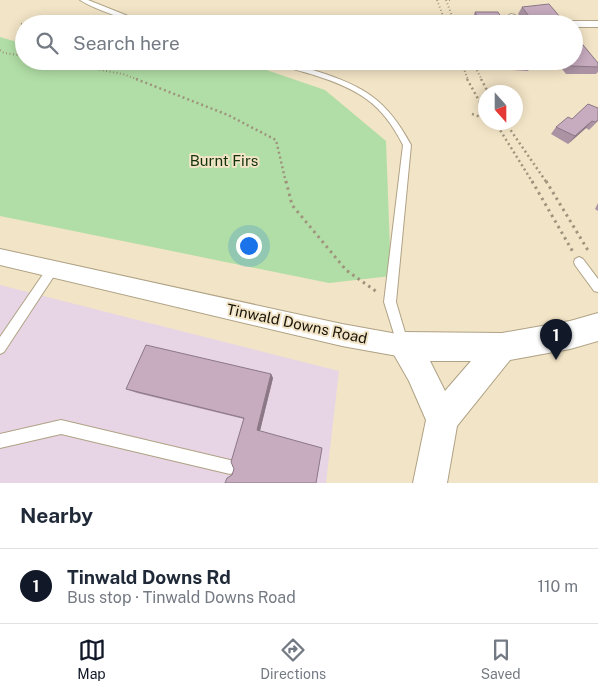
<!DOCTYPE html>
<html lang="en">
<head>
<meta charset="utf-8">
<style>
  :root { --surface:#fff; --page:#f2f2f3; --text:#1f2937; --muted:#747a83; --line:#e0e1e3; --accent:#111827 }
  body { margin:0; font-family:"Public Sans",sans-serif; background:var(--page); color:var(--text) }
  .compass { position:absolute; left:478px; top:85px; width:45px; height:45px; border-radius:50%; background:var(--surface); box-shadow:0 2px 12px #0003; rotate:159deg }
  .you { position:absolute; left:248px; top:245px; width:18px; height:18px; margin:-12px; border:4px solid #fff; border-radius:50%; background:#1a73e8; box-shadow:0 0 0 8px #1a73e833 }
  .badge { display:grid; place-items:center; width:32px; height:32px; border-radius:50%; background:var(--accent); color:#fff; font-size:16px; font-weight:700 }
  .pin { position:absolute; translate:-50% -41px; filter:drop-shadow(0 1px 2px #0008) }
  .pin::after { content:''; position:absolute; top:26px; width:18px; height:15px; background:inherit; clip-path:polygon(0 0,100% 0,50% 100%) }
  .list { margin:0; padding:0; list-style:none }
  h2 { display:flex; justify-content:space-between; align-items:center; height:65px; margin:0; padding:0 20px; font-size:21px }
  h2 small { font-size:16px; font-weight:400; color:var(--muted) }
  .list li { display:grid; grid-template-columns:32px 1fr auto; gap:15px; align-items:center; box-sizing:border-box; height:75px; padding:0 20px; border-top:1px solid var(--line) }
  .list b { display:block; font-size:19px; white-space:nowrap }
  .list p { margin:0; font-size:16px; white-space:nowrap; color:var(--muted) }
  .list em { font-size:16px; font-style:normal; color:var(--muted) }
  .icon { flex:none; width:28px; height:28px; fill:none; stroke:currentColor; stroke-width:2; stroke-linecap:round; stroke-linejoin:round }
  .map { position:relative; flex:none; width:598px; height:483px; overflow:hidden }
  .search { position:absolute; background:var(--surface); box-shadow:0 2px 12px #0003; left:15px; right:15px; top:15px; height:55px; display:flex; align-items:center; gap:12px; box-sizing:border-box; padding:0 18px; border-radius:28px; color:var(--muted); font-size:19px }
  .sheet { height:140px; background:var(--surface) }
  nav { display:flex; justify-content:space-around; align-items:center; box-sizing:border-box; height:70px; border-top:1px solid var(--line); background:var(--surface); font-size:14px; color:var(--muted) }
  nav a { display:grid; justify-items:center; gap:2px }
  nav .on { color:var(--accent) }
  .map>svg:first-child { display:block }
  .industrial { fill:#e7d5e5 }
  .green { fill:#b1dea6 }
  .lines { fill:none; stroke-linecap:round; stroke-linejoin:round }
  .service-casing { stroke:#afa285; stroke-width:2 }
  .minor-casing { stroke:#afa285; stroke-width:2 }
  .tertiary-casing { stroke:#afa285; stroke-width:2 }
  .path-far2 { stroke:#9e947d; stroke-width:2; stroke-dasharray:1 2.5; stroke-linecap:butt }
  .path-far1 { stroke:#9e947d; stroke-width:2.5; stroke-dasharray:2 3; stroke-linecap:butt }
  .path { stroke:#9e947d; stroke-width:3; stroke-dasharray:2.5 4; stroke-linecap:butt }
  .service { fill:#fff; fill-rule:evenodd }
  .minor { fill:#fff; fill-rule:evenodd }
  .tertiary { fill:#fff; fill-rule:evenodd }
  .wall { fill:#ab93a4 }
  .shaded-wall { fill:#8b7886 }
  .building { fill:#c7abbf; stroke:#8b7886 }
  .labels { text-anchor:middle; stroke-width:4; stroke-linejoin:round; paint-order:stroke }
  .park-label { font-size:15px; fill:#13310c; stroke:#f2e4c6 }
  .street-label { font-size:15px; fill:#1a150a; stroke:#f2e4c6 }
</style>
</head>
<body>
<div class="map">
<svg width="598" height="483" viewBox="0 0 598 483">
  <rect width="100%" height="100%" fill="#f2e4c6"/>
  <path class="industrial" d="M0 285 339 371 326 483H0Z"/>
  <path class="green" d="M0 37 24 44V61H240L325 90 386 141 391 276 329 283 0 216Z"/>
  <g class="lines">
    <defs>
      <g id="service">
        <path d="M80 0H88L133 18 154 24C135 24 96 10 80 0Z"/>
        <path d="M274 61C288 61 302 67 316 71 364 86 387 100 411 145L396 302 409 346 407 350 403 352 399 350 384 302 403 145C382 103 358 89 314 75 301 71 285 68 274 61Z"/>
        <path d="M579 257 583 259 598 279V292L594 291 575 265 574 262 575 259Z"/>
        <path d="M52 265 56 267 57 270 56 273 4 352 0 354V337L48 267Z"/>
        <path d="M61 420 230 460 235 462 237 467 235 472 230 474 61 434 0 448V434Z"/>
      </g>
      <g id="minor">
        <path d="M511 14 515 15 521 24H510L506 17Z"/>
        <path d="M570 21H598V27H574V24H565Z"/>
        <path d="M0 249 342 324 403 335 411 338 414 346 411 354 403 357 342 346 0 265Z"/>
      </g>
      <path id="tertiary" d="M598 313V341L570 349 510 360 457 426 447 483H413L426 420 409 381 389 346 393 336 403 332 502 333 570 321ZM430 361H471L445 391Z"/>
    </defs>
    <use href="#service" class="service-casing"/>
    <use href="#minor" class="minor-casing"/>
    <use href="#tertiary" class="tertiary-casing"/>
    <g class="path-far2">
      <path d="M437 0 446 24"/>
      <path d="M446 0 455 24"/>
      <path d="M449 0H451"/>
      <path d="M21 24 43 19 49 21 50 24"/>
      <path d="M0 50 4 53 24 56"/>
      <path d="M51 61 123 74 139 80"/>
      <path d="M461 61 468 80"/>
      <path d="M472 61 482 80"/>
    </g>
    <g class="path-far1">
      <path d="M136 79 228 115 276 140 286 183"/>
      <path d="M467 79 486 113"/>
      <path d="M481 79 488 92"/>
      <path d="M472 114 486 119"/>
      <path d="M495 122 533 183"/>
      <path d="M505 122 547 183"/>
    </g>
    <g class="path">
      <path d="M286 181 292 205 346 270 377 292"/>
      <path d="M532 181 573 252"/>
      <path d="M546 181 589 252"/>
    </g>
    <use href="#service" class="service"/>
    <use href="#minor" class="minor"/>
    <use href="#tertiary" class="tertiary"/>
  </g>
  <g class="wall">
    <path d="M522 7 566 24H526L518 14Z"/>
    <path d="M475 12 505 24H474L472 19Z"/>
    <path d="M506 61H531L533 63 528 71 512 70Z"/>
    <path d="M556 61H574L598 63V72L596 74H566Z"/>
    <path d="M572 119 598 121 589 130 586 128 568 144 551 134 556 127Z"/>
    <path d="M598 203V211L595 209Z"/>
    <path d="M271 374 273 378 260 430 232 475 234 469 244 419 137 393 126 389Z"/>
  </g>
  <g class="shaded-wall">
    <path d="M592 121 586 128 568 144 575 136Z"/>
    <path d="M271 374 273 378 260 431 257 430Z"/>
  </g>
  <g class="building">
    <path d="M549 4 566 24H535L522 7Z"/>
    <path d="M475 12H498L505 24H481Z"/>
    <path d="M574 34 598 63V67L571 66 567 61H574Z"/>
    <path d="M515 61H531L533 63H516Z"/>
    <path d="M588 104 598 108V120L595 122 592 121 575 136 556 127 568 117 572 119Z"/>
    <path d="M146 345 271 374 257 430 322 448 316 483H225L227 478 232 475 234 469 231 462 244 418 126 389Z"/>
  </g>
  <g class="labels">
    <g class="park-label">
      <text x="224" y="166">Burnt Firs</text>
    </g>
    <g class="street-label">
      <text transform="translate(297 324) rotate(12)" y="5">Tinwald Downs Road</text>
    </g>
  </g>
</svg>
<svg class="compass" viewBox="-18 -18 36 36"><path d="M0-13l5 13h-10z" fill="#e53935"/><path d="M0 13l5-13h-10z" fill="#747a83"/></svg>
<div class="you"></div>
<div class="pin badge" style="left:556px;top:360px">1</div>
<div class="search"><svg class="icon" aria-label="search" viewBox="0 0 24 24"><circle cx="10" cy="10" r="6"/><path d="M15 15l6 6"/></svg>Search here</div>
</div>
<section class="sheet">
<h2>Nearby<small></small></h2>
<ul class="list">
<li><span class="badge">1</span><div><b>Tinwald Downs Rd</b><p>Bus stop · Tinwald Downs Road</p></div><em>110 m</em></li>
</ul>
</section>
<nav>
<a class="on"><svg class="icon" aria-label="map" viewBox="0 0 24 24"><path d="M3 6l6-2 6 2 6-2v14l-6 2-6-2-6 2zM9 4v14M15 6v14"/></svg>Map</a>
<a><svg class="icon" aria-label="directions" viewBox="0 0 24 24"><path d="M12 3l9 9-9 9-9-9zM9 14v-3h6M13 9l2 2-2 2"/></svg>Directions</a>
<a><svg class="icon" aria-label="saved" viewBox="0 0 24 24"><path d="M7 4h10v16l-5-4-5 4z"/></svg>Saved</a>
</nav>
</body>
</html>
